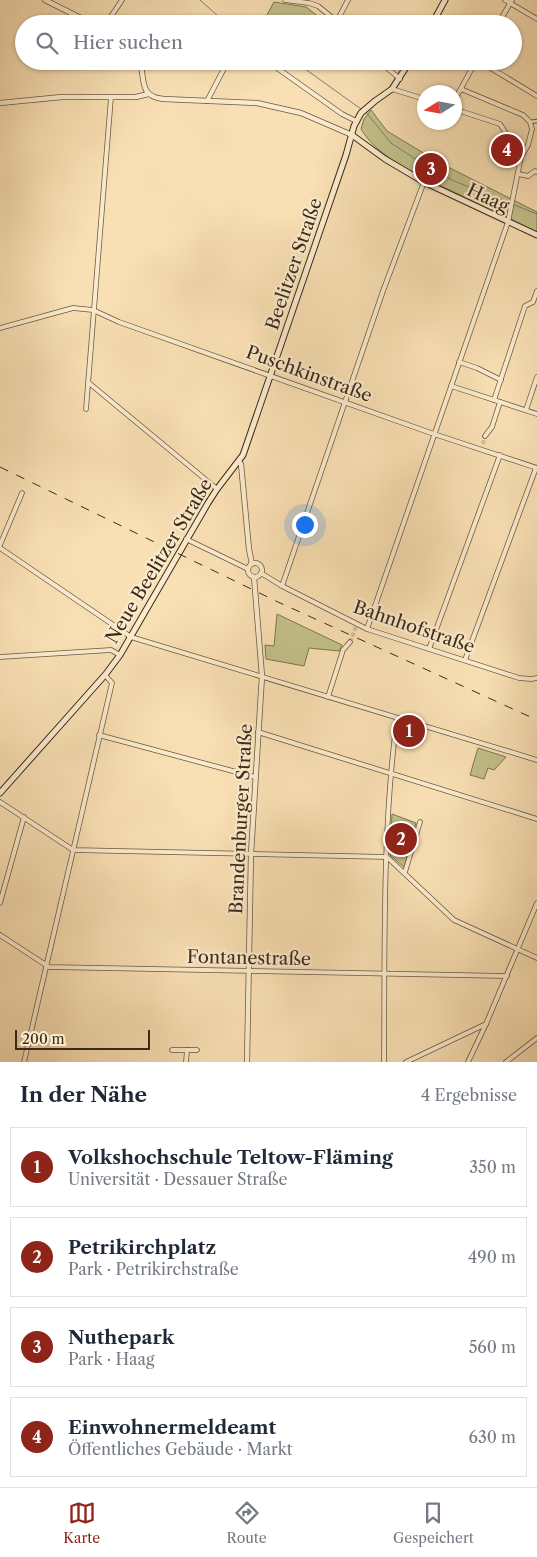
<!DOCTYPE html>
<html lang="de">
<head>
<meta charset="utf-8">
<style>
  :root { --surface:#fff; --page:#f2f2f3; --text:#1f2937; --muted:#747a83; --line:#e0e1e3; --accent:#8f2418 }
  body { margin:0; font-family:"Libre Caslon Text",serif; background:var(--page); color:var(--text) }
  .compass { position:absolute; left:417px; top:85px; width:45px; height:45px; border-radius:50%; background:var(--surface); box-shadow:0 1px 4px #0004; rotate:259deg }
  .scale { position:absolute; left:15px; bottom:12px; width:135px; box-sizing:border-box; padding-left:5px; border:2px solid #3a2a17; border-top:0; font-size:14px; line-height:18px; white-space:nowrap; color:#3a2a17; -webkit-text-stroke:4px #fbebce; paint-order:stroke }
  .you { position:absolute; left:304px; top:524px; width:18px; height:18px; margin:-12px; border:4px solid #fff; border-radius:50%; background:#1a73e8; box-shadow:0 0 0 8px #1a73e833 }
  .badge { display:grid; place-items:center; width:32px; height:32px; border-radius:50%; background:var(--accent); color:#fff; font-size:16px; font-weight:700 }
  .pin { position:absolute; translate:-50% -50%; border:2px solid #fff; box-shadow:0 1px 5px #0006 }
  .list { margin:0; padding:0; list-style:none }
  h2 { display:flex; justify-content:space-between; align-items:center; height:65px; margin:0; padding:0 20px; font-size:21px }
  h2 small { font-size:16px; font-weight:400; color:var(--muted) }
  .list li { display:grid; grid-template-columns:32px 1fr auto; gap:15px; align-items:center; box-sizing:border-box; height:80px; margin:0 10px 10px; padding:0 10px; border:1px solid var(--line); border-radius:0px }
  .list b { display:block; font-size:19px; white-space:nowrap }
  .list p { margin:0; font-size:16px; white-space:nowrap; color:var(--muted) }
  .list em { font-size:16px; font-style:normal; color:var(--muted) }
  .icon { flex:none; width:28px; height:28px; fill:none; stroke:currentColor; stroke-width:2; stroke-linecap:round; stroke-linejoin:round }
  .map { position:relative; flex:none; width:537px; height:1062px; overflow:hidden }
  .search { position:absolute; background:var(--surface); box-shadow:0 1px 4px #0004; left:15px; right:15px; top:15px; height:55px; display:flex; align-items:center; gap:12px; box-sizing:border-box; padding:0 18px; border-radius:28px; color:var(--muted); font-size:19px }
  .sheet { height:425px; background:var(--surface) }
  nav { display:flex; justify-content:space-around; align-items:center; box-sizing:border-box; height:70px; border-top:1px solid var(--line); background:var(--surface); font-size:14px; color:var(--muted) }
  nav a { display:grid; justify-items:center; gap:2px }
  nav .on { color:var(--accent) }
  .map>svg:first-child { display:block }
  .green { fill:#c3c18a; stroke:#7e7650 }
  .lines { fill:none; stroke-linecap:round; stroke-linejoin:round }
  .stream { stroke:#7a8078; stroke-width:1 }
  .minor-tunnel { stroke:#d3bc95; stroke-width:4; stroke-dasharray:4 2; stroke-linecap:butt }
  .pedestrian-casing { stroke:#6a583e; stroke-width:4.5 }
  .minor-casing { stroke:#6a583e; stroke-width:5.5 }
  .tertiary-casing { stroke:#6a583e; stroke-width:6 }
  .secondary-casing { stroke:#3a2a17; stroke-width:7 }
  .pedestrian { stroke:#fbebce; stroke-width:2.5 }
  .minor { stroke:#fbebce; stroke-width:4 }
  .tertiary { stroke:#fbebce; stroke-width:4.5 }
  .secondary { stroke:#fbebce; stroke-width:5 }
  .rail { stroke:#3a2a17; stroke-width:1; stroke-dasharray:9 9; stroke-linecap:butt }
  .labels { text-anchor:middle; stroke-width:4.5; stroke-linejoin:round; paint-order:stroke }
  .street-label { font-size:18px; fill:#3a2a17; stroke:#fbebce }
</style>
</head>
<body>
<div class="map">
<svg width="537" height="1062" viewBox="0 0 537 1062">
  <rect width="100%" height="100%" fill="#f9e0b4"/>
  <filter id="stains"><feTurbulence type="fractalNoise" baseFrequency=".004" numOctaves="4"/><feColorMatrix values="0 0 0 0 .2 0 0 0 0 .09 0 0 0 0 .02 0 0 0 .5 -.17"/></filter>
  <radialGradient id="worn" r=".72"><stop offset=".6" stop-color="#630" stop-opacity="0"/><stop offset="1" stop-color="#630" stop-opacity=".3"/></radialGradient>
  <g class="green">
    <path d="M274 2 306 7 328 24H262Z"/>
    <path d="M371 110 387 131 442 164 537 212V232C510 219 483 206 456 193 425 178 379 160 361 129L364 119Z"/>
    <path d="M277 614 342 645 339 651 309 648 304 666 266 659 265 645 274 646Z"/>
    <path d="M478 748 506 757 494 770 488 768 484 779 470 775Z"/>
    <path d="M392 814 416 823 404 867 390 855Z"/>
  </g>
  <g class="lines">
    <g class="stream">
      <path d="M200 0 227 24"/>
      <path d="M294 61 361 109"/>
      <path d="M365 111 391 143 417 160 454 181 537 214"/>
    </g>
    <g class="minor-tunnel">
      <path d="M483 444 485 436"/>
      <path d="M350 642 357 624"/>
    </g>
    <defs>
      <path id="pedestrian" d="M530 122 537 121"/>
      <g id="minor">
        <path d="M285 0 309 3 318 6 340 24"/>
        <path d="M505 0 537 19"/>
        <path d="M337 21 348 0"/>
        <path d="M106 24 122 0"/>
        <path d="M498 24 512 0"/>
        <path d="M267 61 342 114 356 121"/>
        <path d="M379 61 400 79"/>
        <path d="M479 61 537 96"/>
        <path d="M392 89 424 99"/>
        <path d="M207 101 228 61"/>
        <path d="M454 101 476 61"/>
        <path d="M454 109 500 124 521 157"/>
        <path d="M518 174 528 176 535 171 537 172"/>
        <path d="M0 328 73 308 93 310 119 322 431 433 537 468"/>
        <path d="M459 362 477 368 501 380"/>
        <path d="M89 383 217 489"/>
        <path d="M451 386 537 414"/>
        <path d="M494 400 525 306 533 302 537 291"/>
        <path d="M86 409 111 97"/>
        <path d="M526 410 537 377"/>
        <path d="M485 436 492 427 500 402"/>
        <path d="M186 539 248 569"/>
        <path d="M0 545 22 493"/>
        <path d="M0 548 131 637 537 760"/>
        <path d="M261 573 282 586 367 629 519 678 531 679 537 678"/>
        <path d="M282 586 383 291 424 182"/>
        <path d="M367 629 508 222 521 157 528 145 532 129 530 122 523 115 461 89"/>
        <path d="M429 649 500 455"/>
        <path d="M0 657 111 650 120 655"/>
        <path d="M465 660 536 468"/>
        <path d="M328 697 343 650 350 642"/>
        <path d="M258 732 537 819"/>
        <path d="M99 735 255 777"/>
        <path d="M0 802 73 850 387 857 454 920 537 958"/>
        <path d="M405 872 420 822"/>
        <path d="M0 903 24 817"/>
        <path d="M0 935 49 967 507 976"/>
        <path d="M172 1050H187L186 1062"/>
        <path d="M187 1050H197"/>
        <path d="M24 1062 112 683 105 675"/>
        <path d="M384 1062C385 947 382 831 397 718"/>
        <path d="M406 1062 486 1024"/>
        <path d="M468 1062 486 1024 537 903"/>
        <path d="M506 1062 537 1038"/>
      </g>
      <g id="tertiary">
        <path d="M45 0 93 24"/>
        <path d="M140 61C145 80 139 97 164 99L257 103 301 113 352 135"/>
        <path d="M0 103 62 97H136L148 94"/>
        <path d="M239 462 241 464 249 549 252 564"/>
        <circle cx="255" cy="570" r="7"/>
        <path d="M247 1062 251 854 262 676 254 577"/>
      </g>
      <g id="secondary">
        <path d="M432 24 445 0"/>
        <path d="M352 135 385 159 424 182 537 235"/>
        <path d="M0 793 105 675 120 655 208 503 217 489 243 455 346 155 354 126 361 113 375 101 392 89 410 61"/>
      </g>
    </defs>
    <use href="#pedestrian" class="pedestrian-casing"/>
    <use href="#minor" class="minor-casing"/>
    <use href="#tertiary" class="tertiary-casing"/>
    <use href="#secondary" class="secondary-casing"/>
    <use href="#pedestrian" class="pedestrian"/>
    <use href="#minor" class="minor"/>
    <use href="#tertiary" class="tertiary"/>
    <use href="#secondary" class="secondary"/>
    <path class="rail" d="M0 467 278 602 537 720"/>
  </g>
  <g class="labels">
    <g class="street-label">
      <text transform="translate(488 198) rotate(25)" y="6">Haag</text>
      <text transform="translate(294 264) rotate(-71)" y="6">Beelitzer Straße</text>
      <text transform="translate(309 374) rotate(20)" y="6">Puschkinstraße</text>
      <text transform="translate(159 561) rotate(-59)" y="6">Neue Beelitzer Straße</text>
      <text transform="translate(414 627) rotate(19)" y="6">Bahnhofstraße</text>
      <text transform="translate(241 819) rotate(-87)" y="6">Brandenburger Straße</text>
      <text transform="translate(249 958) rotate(1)" y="6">Fontanestraße</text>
    </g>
  </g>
  <rect width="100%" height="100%" filter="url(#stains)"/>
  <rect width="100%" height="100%" fill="url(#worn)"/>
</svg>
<svg class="compass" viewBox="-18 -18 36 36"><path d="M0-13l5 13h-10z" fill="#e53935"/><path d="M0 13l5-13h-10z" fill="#747a83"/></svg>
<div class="scale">200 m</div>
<div class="you"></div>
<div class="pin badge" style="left:409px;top:731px">1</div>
<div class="pin badge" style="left:401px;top:839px">2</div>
<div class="pin badge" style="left:431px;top:169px">3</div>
<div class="pin badge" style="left:507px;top:150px">4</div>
<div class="search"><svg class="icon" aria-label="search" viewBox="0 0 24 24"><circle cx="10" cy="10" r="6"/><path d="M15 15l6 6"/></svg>Hier suchen</div>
</div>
<section class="sheet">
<h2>In der Nähe<small>4 Ergebnisse</small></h2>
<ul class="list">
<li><span class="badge">1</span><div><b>Volkshochschule Teltow-Fläming</b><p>Universität · Dessauer Straße</p></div><em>350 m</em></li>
<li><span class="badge">2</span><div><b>Petrikirchplatz</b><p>Park · Petrikirchstraße</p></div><em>490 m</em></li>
<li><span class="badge">3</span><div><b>Nuthepark</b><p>Park · Haag</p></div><em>560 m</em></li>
<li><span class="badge">4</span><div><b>Einwohnermeldeamt</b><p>Öffentliches Gebäude · Markt</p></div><em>630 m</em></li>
</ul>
</section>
<nav>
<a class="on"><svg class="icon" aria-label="map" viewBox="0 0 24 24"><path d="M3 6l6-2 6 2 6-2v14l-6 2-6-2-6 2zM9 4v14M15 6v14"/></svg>Karte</a>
<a><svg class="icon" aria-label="directions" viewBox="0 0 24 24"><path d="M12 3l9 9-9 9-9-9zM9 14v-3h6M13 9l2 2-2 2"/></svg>Route</a>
<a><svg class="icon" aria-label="saved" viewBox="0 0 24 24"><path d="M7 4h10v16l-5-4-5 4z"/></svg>Gespeichert</a>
</nav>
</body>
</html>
